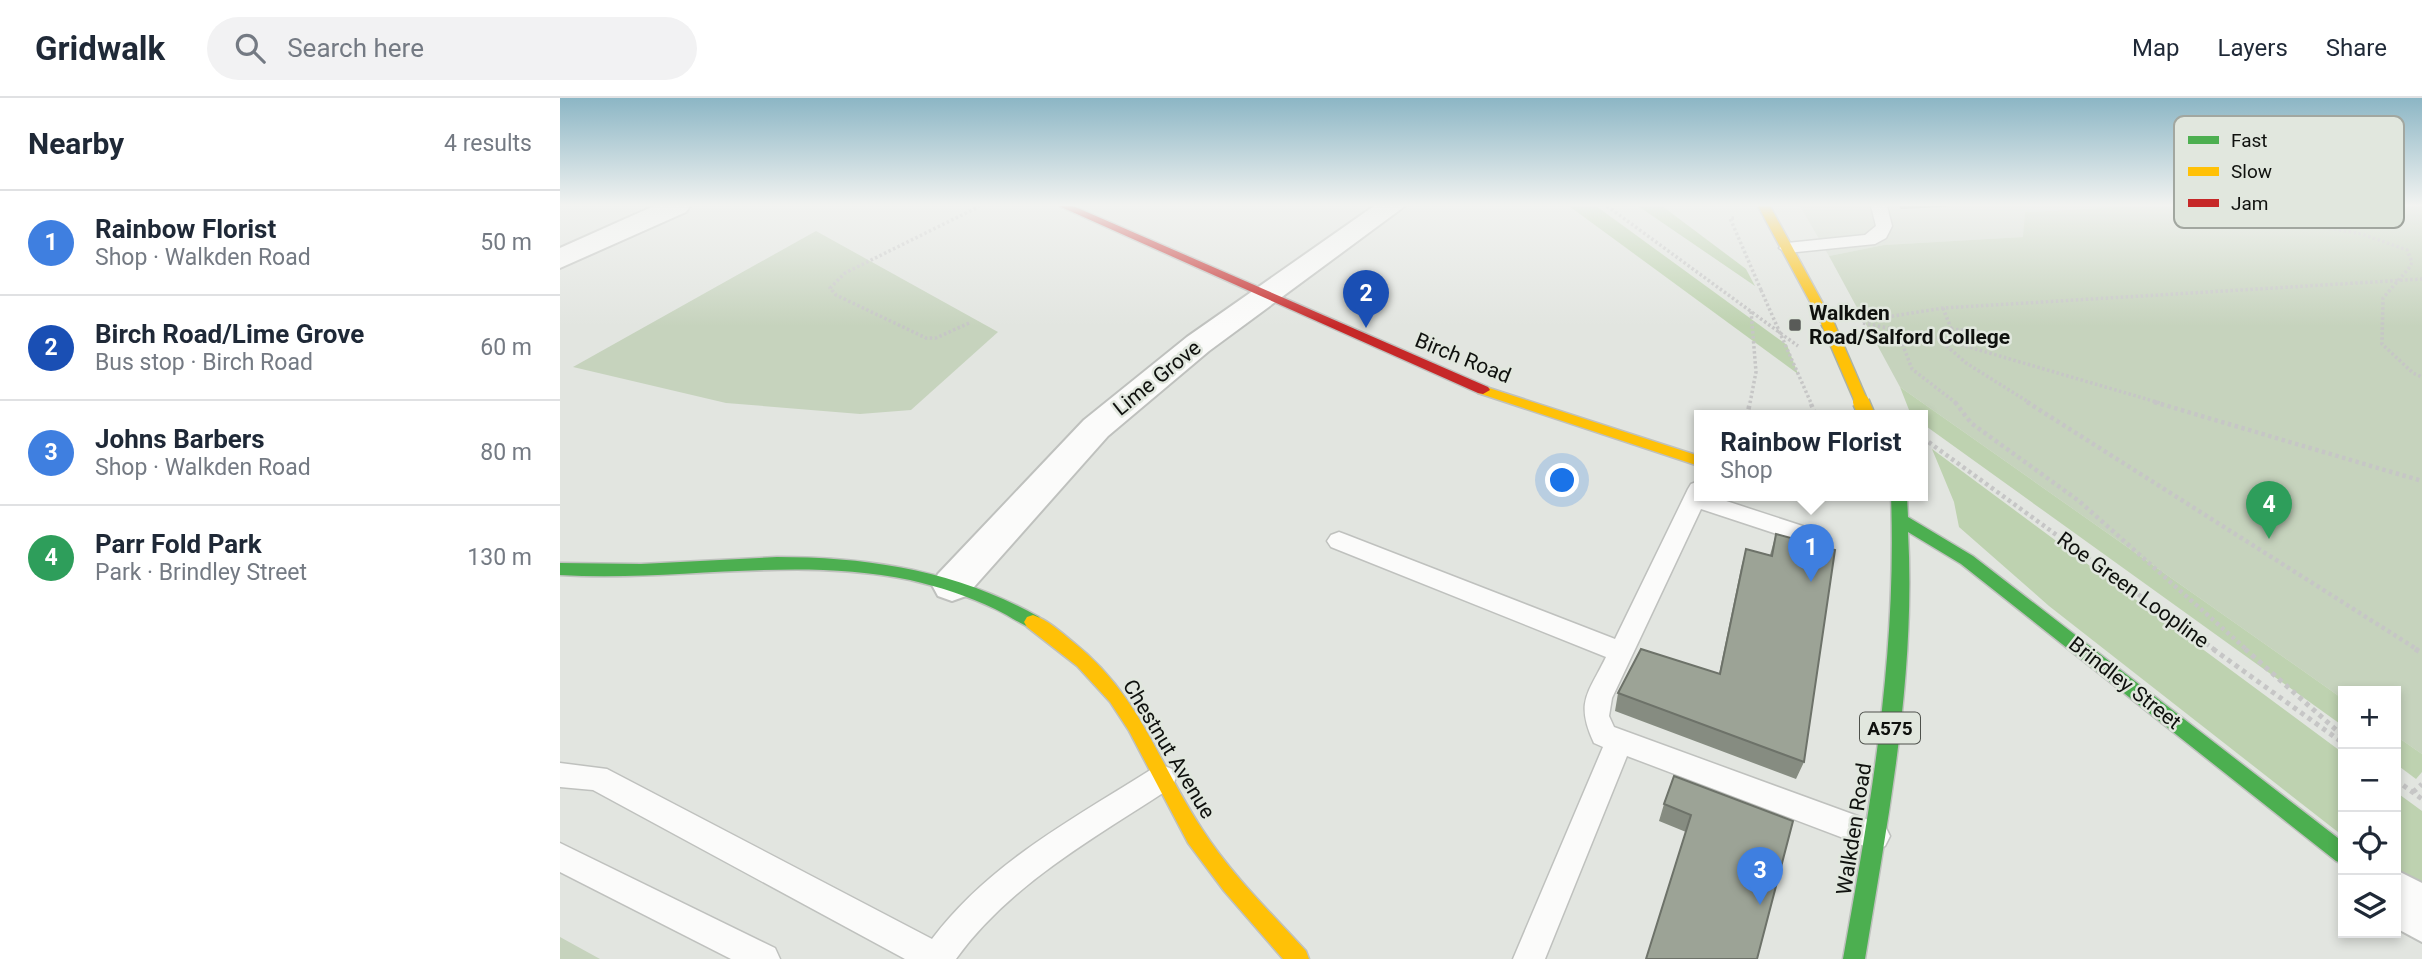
<!DOCTYPE html>
<html lang="en">
<head>
<meta charset="utf-8">
<style>
  :root { --surface:#fff; --page:#f2f2f3; --text:#1f2937; --muted:#747a83; --line:#e0e1e3; --accent:#b45309 }
  body { margin:0; font-family:Roboto,sans-serif; background:var(--page); color:var(--text) }
  .controls { position:absolute; right:21px; bottom:21px; display:grid; overflow:hidden; border-radius:0px; box-shadow:0 4px 10px #0003 }
  .controls button { width:63px; height:63px; display:grid; place-items:center; padding:0; border:0; border-bottom:2px solid var(--line); background:var(--surface); color:var(--text); font:35px sans-serif }
  .you { position:absolute; left:1003px; top:383px; width:24px; height:24px; margin:-18px; border:5px solid #fff; border-radius:50%; background:#1a73e8; box-shadow:0 0 0 10px #1a73e833 }
  .badge { display:grid; place-items:center; width:46px; height:46px; border-radius:50%; background:var(--accent); color:#fff; font-size:23px; font-weight:700 }
  .pin { position:absolute; translate:-50% -58px; filter:drop-shadow(0 2px 4px #0008) }
  .pin::after { content:''; position:absolute; top:37px; width:24px; height:21px; background:inherit; clip-path:polygon(0 0,100% 0,50% 100%) }
  .popup { position:absolute; left:1134px; top:312px; width:234px; height:91px; box-sizing:border-box; display:grid; place-content:center; border-radius:0px; background:var(--surface); filter:drop-shadow(0 2px 5px #0005); font-size:23px; white-space:nowrap; color:var(--muted) }
  .popup b { font-size:26px; color:var(--text) }
  .popup::after { content:''; position:absolute; left:50%; top:100%; margin-left:-14px; border:14px solid transparent; border-top-color:var(--surface) }
  .list { margin:0; padding:0; list-style:none }
  h2 { display:flex; justify-content:space-between; align-items:center; height:91px; margin:0; padding:0 28px; font-size:30px }
  h2 small { font-size:23px; font-weight:400; color:var(--muted) }
  .list li { display:grid; grid-template-columns:46px 1fr auto; gap:21px; align-items:center; box-sizing:border-box; height:105px; padding:0 28px; border-top:2px solid var(--line) }
  .list b { display:block; font-size:26px; white-space:nowrap }
  .list p { margin:0; font-size:23px; white-space:nowrap; color:var(--muted) }
  .list em { font-size:23px; font-style:normal; color:var(--muted) }
  .icon { flex:none; width:38px; height:38px; fill:none; stroke:currentColor; stroke-width:2; stroke-linecap:round; stroke-linejoin:round }
  .map { position:relative; flex:none; width:1862px; height:861px; overflow:hidden }
  header { display:flex; align-items:center; gap:42px; box-sizing:border-box; height:98px; padding:0 35px; background:var(--surface); border-bottom:2px solid var(--line) }
  header strong { font-size:33px }
  nav { display:flex; gap:38px; margin-inline-start:auto; font-size:24px }
  .search { width:490px; height:63px; background:var(--page); display:flex; align-items:center; gap:18px; box-sizing:border-box; padding:0 24px; border-radius:38px; color:var(--muted); font-size:26px }
  main { display:flex }
  aside { flex:1; background:var(--surface) }
  .map>svg:first-child { display:block }
  .built { fill:#d5dcd1 }
  .green { fill:#c6d3bd }
  .forest { fill:#bed2b0 }
  .lines { fill:none; stroke-linecap:round; stroke-linejoin:round }
  .lane-casing { stroke:#bfc1be; stroke-width:3 }
  .street-casing { stroke:#bfc1be; stroke-width:4 }
  .fast-casing { stroke:#bfc1be; stroke-width:3 }
  .slow-casing { stroke:#bfc1be; stroke-width:3 }
  .jam-casing { stroke:#bfc1be; stroke-width:3 }
  .path-far2 { stroke:#c6c6c6; stroke-width:3.5; stroke-dasharray:2.5 2.5; stroke-linecap:butt }
  .path-far1 { stroke:#c6c6c6; stroke-width:4.5; stroke-dasharray:3.5 3.5; stroke-linecap:butt }
  .path { stroke:#c6c6c6; stroke-width:5; stroke-dasharray:4.5 4.5; stroke-linecap:butt }
  .lane { fill:#fbfbfa; fill-rule:evenodd }
  .street { fill:#fbfbfa; fill-rule:evenodd }
  .fast { fill:#4caf50; fill-rule:evenodd }
  .slow { fill:#ffc107; fill-rule:evenodd }
  .jam { fill:#c62828; fill-rule:evenodd }
  .slow-bridge-far1-casing { stroke:#abb2a6; stroke-width:15; stroke-linecap:butt }
  .slow-bridge-casing { stroke:#abb2a6; stroke-width:19; stroke-linecap:butt }
  .path-bridge { stroke:#c6c6c6; stroke-width:3.5; stroke-dasharray:2.5 2.5; stroke-linecap:butt }
  .slow-bridge-far1 { stroke:#ffc107; stroke-width:12 }
  .slow-bridge { stroke:#ffc107; stroke-width:16 }
  .wall { fill:#868c81 }
  .building { fill:#9ca396; stroke:#6d7269; stroke-width:2 }
  .poi-dot { fill:#595b58; stroke:#e1e7de; stroke-width:2.5 }
  .labels { text-anchor:middle; stroke-width:5; stroke-linejoin:round; paint-order:stroke }
  .shield { fill:#e1e7de; stroke:#4e514c; stroke-width:2 }
  .shield-label { font-size:19px; font-weight:bold; fill:#0f110e }
  .poi-label { font-size:21px; font-weight:bold; fill:#0f110e; stroke:#e1e7de; text-anchor:start }
  .street-label { font-size:21px; fill:#0f110e; stroke:#e1e7de }
  .key { fill:#e1e7de; stroke:#a2a7a0; stroke-width:2 }
  .key-label { font-size:19px; fill:#0f110e }
</style>
</head>
<body>
<header>
<strong>Gridwalk</strong>
<div class="search"><svg class="icon" aria-label="search" viewBox="0 0 24 24"><circle cx="10" cy="10" r="6"/><path d="M15 15l6 6"/></svg>Search here</div>
<nav><a>Map</a><a>Layers</a><a>Share</a></nav>
</header>
<main>
<aside>
<h2>Nearby<small>4 results</small></h2>
<ul class="list">
<li><span class="badge" style="background:#3f7fe0">1</span><div><b>Rainbow Florist</b><p>Shop · Walkden Road</p></div><em>50 m</em></li>
<li><span class="badge" style="background:#1a4fb4">2</span><div><b>Birch Road/Lime Grove</b><p>Bus stop · Birch Road</p></div><em>60 m</em></li>
<li><span class="badge" style="background:#3f7fe0">3</span><div><b>Johns Barbers</b><p>Shop · Walkden Road</p></div><em>80 m</em></li>
<li><span class="badge" style="background:#2e9e5b">4</span><div><b>Parr Fold Park</b><p>Park · Brindley Street</p></div><em>130 m</em></li>
</ul>
</aside>
<div class="map">
<svg width="1862" height="861" viewBox="0 0 1862 861">
  <rect width="100%" height="100%" fill="#e2e5e0"/>
  <path class="built" d="M1240 108H1580L1465 114 1464 139 1324 147 1269 158Z"/>
  <g class="green">
    <path d="M1580 108H1862V656L1836 638V593H1783V601L1340 289 1269 158 1324 147 1463 139 1465 114Z"/>
    <path d="M256 133 438 234 351 312 300 316 166 305 13 269Z"/>
    <path d="M0 839 40 861H0Z"/>
  </g>
  <g class="forest">
    <path d="M1009 108H1036L1227 247 1238 276Z"/>
    <path d="M1078 108H1102L1186 171 1195 188Z"/>
    <path d="M1340 289 1783 601V628L1363 326V318L1351 317Z"/>
    <path d="M1372 351 1783 655V738L1489 508 1399 429 1394 404Z"/>
    <path d="M1836 638 1862 656V674L1856 681 1836 666Z"/>
    <path d="M1836 694 1862 713V800L1836 779Z"/>
  </g>
  <g class="lines">
    <defs>
      <g id="lane">
        <path d="M1311 108H1327L1332 128 1326 140 1315 146 1227 155 1219 150 1227 145 1305 137 1316 128Z"/>
        <path d="M1139 383V398H1151L1261 434 1264 440 1261 446 1253 448 1141 411 1052 600 1049 618 1054 629 1325 728 1330 738 1325 748 1315 752 1067 658 985 861H953L1043 649 1034 645C1015 604 1028 596 1046 559L771 449 767 443 771 437 779 434 787 437 1055 541 1128 391 1131 386Z"/>
        <path d="M0 665 47 671 372 841C429 765 513 721 592 671L602 667 612 671 616 680 612 689C535 740 451 785 396 861H345L33 692 0 689Z"/>
        <path d="M0 745 215 850 220 861H171L0 774Z"/>
      </g>
      <g id="street">
        <path d="M94 108H130L126 114 0 170V150Z"/>
        <path d="M814 108H845L649 253 548 338 406 498 392 503 378 498 372 487 378 476 524 322 627 239Z"/>
        <path d="M1836 772 1862 785V844L1836 830Z"/>
      </g>
      <g id="fast">
        <path d="M1331 398H1347L1348 419 1413 458 1783 744V766L1776 763 1401 466 1348 434C1356 578 1328 720 1305 861H1283C1311 705 1337 558 1331 398Z"/>
        <path d="M217 459C310 459 397 473 479 519L482 524 479 529 473 531C460 526 448 517 435 511 408 498 380 489 350 482 234 458 117 484 0 477V465L81 466Z"/>
      </g>
      <g id="slow">
        <path d="M1198 108H1210L1273 224 1272 227 1267 228 1261 224Z"/>
        <path d="M923 288 1139 358V368L918 295 916 292Z"/>
        <path d="M473 517C488 522 501 534 513 544 580 597 597 663 642 731 671 776 710 814 746 853L749 861H723L664 793 628 745 569 633 550 604 517 568 467 529 464 524 467 519Z"/>
      </g>
      <path id="jam" d="M499 108H513L928 289 930 292 923 296 918 295Z"/>
    </defs>
    <use href="#lane" class="lane-casing"/>
    <use href="#street" class="street-casing"/>
    <use href="#fast" class="fast-casing"/>
    <use href="#slow" class="slow-casing"/>
    <use href="#jam" class="jam-casing"/>
    <g class="path-far2">
      <path d="M1047 108 1238 248"/>
      <path d="M1672 108 1689 116 1802 136 1847 152 1852 164 1850 169 1823 200 1822 246 1853 275 1862 279"/>
      <path d="M1174 120H1170L1201 192"/>
      <path d="M1383 210 1397 246"/>
      <path d="M1302 223 1383 210 1862 181"/>
      <path d="M409 225 376 240H366L276 197 270 190 285 175 420 108"/>
      <path d="M1303 225 1378 240 1600 305"/>
      <path d="M1391 231 1420 234"/>
      <path d="M1337 232 1352 271 1396 305"/>
      <path d="M1379 241 1406 265 1470 305"/>
      <path d="M1190 305 1196 274 1191 213"/>
    </g>
    <g class="path-far1">
      <path d="M1395 304 1411 325 1519 403 1687 552"/>
      <path d="M1467 304 1858 552"/>
      <path d="M1594 304 1862 383"/>
      <path d="M1251 306 1256 318"/>
      <path d="M1187 318 1190 304"/>
      <path d="M1363 340 1655 552"/>
    </g>
    <g class="path">
      <path d="M1653 551 1783 645"/>
      <path d="M1685 551 1783 638"/>
      <path d="M1855 551 1862 555"/>
      <path d="M1836 682 1862 701"/>
      <path d="M1853 694 1862 686"/>
    </g>
    <use href="#lane" class="lane"/>
    <use href="#street" class="street"/>
    <use href="#fast" class="fast"/>
    <use href="#slow" class="slow"/>
    <use href="#jam" class="jam"/>
    <defs>
      <path id="slow-bridge-far1" d="M1267 224 1302 305"/>
      <path id="slow-bridge" d="M1301 304 1307 318"/>
    </defs>
    <use href="#slow-bridge-far1" class="slow-bridge-far1-casing"/>
    <use href="#slow-bridge" class="slow-bridge-casing"/>
    <path class="path-bridge" d="M1201 192 1251 305"/>
    <use href="#slow-bridge-far1" class="slow-bridge-far1"/>
    <use href="#slow-bridge" class="slow-bridge"/>
  </g>
  <g class="wall">
    <path d="M1339 108H1401L1341 111Z"/>
    <path d="M1216 436 1244 664 1236 681 1055 613 1058 595 1159 576 1181 470 1186 451 1210 457Z"/>
    <path d="M1114 678 1197 861 1126 734 1099 723 1104 706Z"/>
  </g>
  <g class="building">
    <path d="M1216 436 1275 452 1244 664 1058 595 1081 551 1160 576 1186 451 1212 458Z"/>
    <path d="M1114 678 1233 723 1197 861H1086L1131 717 1104 706Z"/>
  </g>
  <linearGradient id="sky" x2="0" y2="1"><stop stop-color="#8cb6c5"/><stop offset="0.47" stop-color="#f2f3f1"/><stop offset="1" stop-color="#f2f3f1" stop-opacity="0"/></linearGradient>
  <rect width="1862" height="228" fill="url(#sky)"/>
  <rect class="poi-dot" x="1228" y="220" width="14" height="14" rx="3.5"/>
  <g class="labels">
    <rect class="shield" x="1300" y="614.5" width="60" height="31" rx="5"/>
    <g class="shield-label">
      <text x="1330" y="637">A575</text>
    </g>
    <g class="poi-label">
      <text x="1249" y="222">Walkden<tspan x="1249" dy="24">Road/Salford College</tspan></text>
    </g>
    <g class="street-label">
      <text transform="translate(903 260) rotate(22)" y="7">Birch Road</text>
      <text transform="translate(597 280) rotate(-39)" y="7">Lime Grove</text>
      <text transform="translate(1573 492) rotate(36)" y="7">Roe Green Loopline</text>
      <text transform="translate(1565 585) rotate(38)" y="7">Brindley Street</text>
      <text transform="translate(609 651) rotate(59)" y="7">Chestnut Avenue</text>
      <text transform="translate(1294 731) rotate(-81)" y="7">Walkden Road</text>
    </g>
  </g>
  <rect x="1614" y="18" width="230" height="112" rx="10" class="key"/>
  <rect x="1628" y="38" width="31" height="8" fill="#4caf50"/>
  <rect x="1628" y="69" width="31" height="9" fill="#ffc107"/>
  <rect x="1628" y="101" width="31" height="8" fill="#c62828"/>
  <g class="key-label">
    <text x="1671" y="49">Fast</text>
    <text x="1671" y="80">Slow</text>
    <text x="1671" y="112">Jam</text>
  </g>
</svg>
<div class="controls">
<button>+</button>
<button>−</button>
<button><svg class="icon" aria-label="locate" viewBox="0 0 24 24"><circle cx="12" cy="12" r="6"/><path d="M12 2v4M12 18v4M2 12h4M18 12h4"/></svg></button>
<button><svg class="icon" aria-label="layers" viewBox="0 0 24 24"><path d="M12 4l9 5-9 5-9-5zM3 14l9 5 9-5"/></svg></button>
</div>
<div class="you"></div>
<div class="pin badge" style="left:1251px;top:484px;background:#3f7fe0">1</div>
<div class="popup"><b>Rainbow Florist</b>Shop</div>
<div class="pin badge" style="left:806px;top:230px;background:#1a4fb4">2</div>
<div class="pin badge" style="left:1200px;top:807px;background:#3f7fe0">3</div>
<div class="pin badge" style="left:1709px;top:441px;background:#2e9e5b">4</div>
</div>
</main>
</body>
</html>
